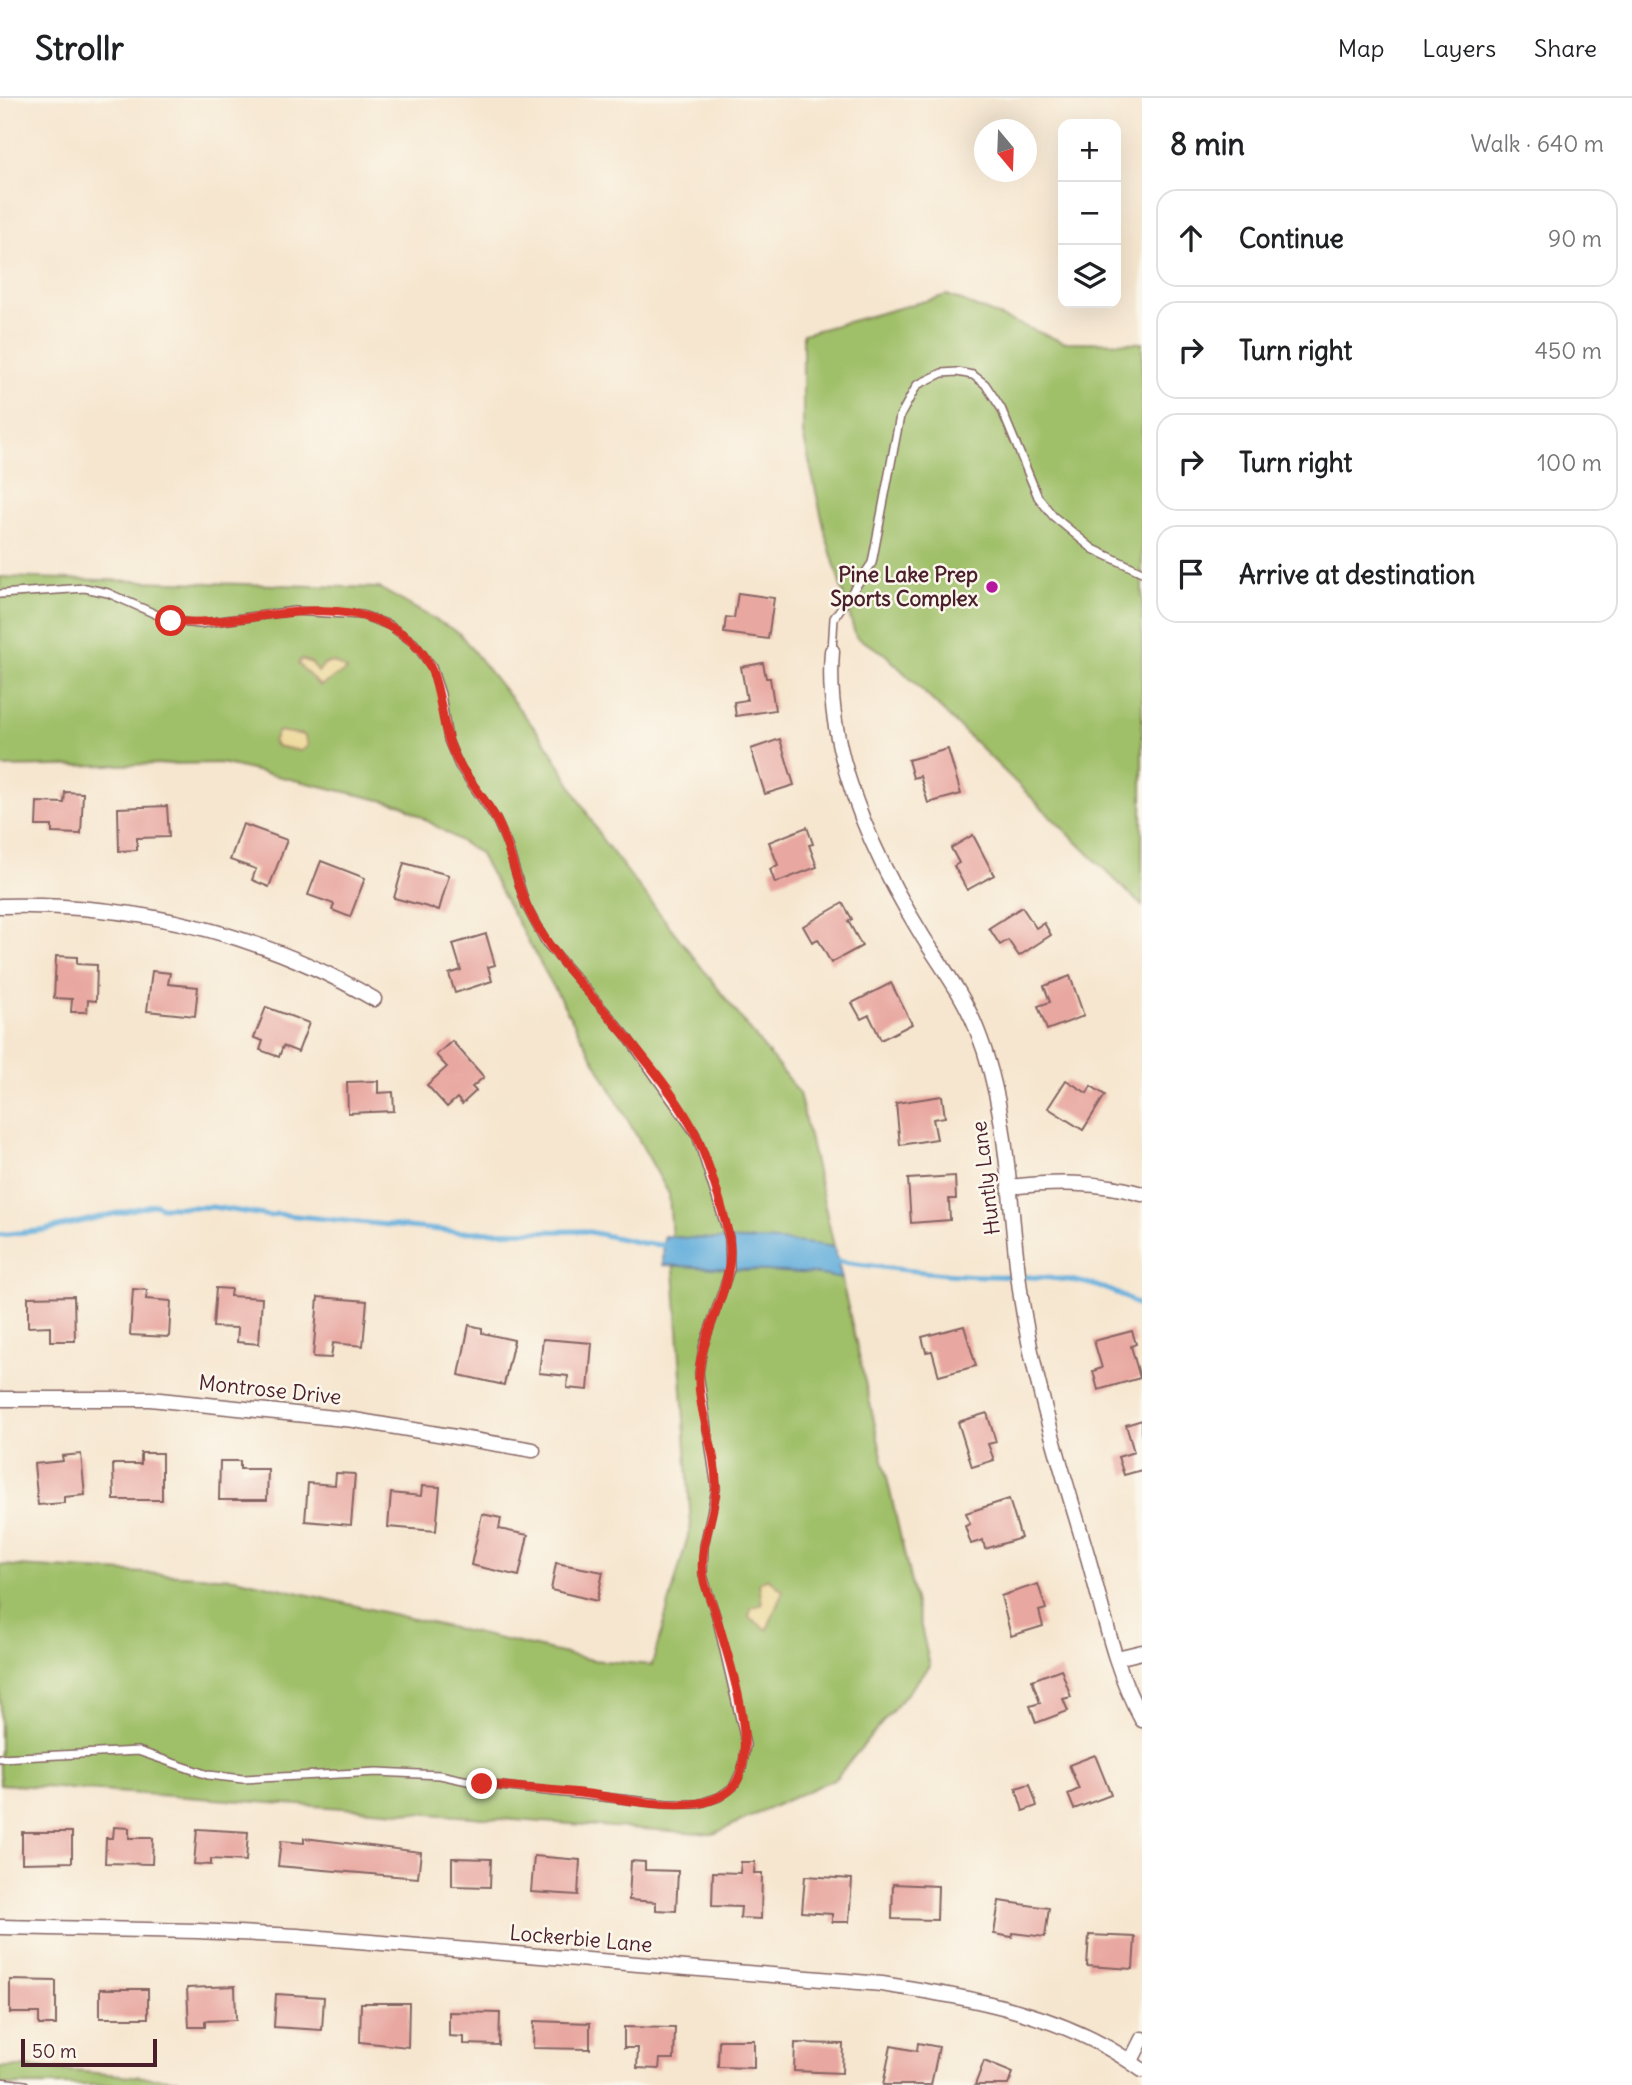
<!DOCTYPE html>
<html lang="en">
<head>
<meta charset="utf-8">
<style>
  :root { --surface:#fff; --page:#f6f6f6; --text:#202124; --muted:#757577; --line:#e0e0e0 }
  body { margin:0; font-family:Delius,sans-serif; background:var(--page); color:var(--text) }
  .controls { position:absolute; right:21px; top:21px; display:grid; overflow:hidden; border-radius:14px; box-shadow:0 7px 28px #0002 }
  .controls button { width:63px; height:63px; display:grid; place-items:center; padding:0; border:0; border-bottom:2px solid var(--line); background:var(--surface); color:var(--text); font:35px sans-serif }
  .compass { position:absolute; left:974px; top:21px; width:63px; height:63px; border-radius:50%; background:var(--surface); box-shadow:0 7px 28px #0002; rotate:161deg }
  .scale { position:absolute; left:21px; bottom:18px; width:136px; box-sizing:border-box; padding-left:7px; border:4px solid #4a1f2b; border-top:0; font-size:19px; line-height:24px; white-space:nowrap; color:#4a1f2b; -webkit-text-stroke:5px #fbf7ec; paint-order:stroke }
  .stop { position:absolute; width:21px; height:21px; margin:-16px; border:5px solid #d93025; border-radius:50%; background:#fff }
  .stop.end { background:#d93025; border-color:#fff; box-shadow:0 2px 7px #0008 }
  .list { margin:0; padding:0; list-style:none }
  h2 { display:flex; justify-content:space-between; align-items:center; height:91px; margin:0; padding:0 28px; font-size:30px }
  h2 small { font-size:23px; font-weight:400; color:var(--muted) }
  .list li { display:grid; grid-template-columns:46px 1fr auto; gap:21px; align-items:center; box-sizing:border-box; height:98px; margin:0 14px 14px; padding:0 14px; border:2px solid var(--line); border-radius:21px }
  .list b { display:block; font-size:26px; white-space:nowrap }
  .list em { font-size:23px; font-style:normal; color:var(--muted) }
  .icon { flex:none; width:38px; height:38px; fill:none; stroke:currentColor; stroke-width:2; stroke-linecap:round; stroke-linejoin:round }
  .map { position:relative; flex:none; width:1142px; height:1987px; overflow:hidden }
  header { display:flex; align-items:center; gap:42px; box-sizing:border-box; height:98px; padding:0 35px; background:var(--surface); border-bottom:2px solid var(--line) }
  header strong { font-size:33px }
  nav { display:flex; gap:38px; margin-inline-start:auto; font-size:24px }
  main { display:flex }
  aside { flex:1; background:var(--surface) }
  .map>svg:first-child { display:block }
  .green { fill:#9fbf67; stroke:#746f49; stroke-width:2 }
  .sand { fill:#eeda9e; stroke:#9c7c64; stroke-width:2 }
  .water { fill:#62addb; stroke:#566683; stroke-width:2 }
  .lines { fill:none; stroke-linecap:round; stroke-linejoin:round }
  .stream { stroke:#62addb; stroke-width:5 }
  .building { fill:#e8a7a0 }
  .lane-casing { stroke:#866564; stroke-width:10 }
  .street-casing { stroke:#866564; stroke-width:17 }
  .lane { stroke:#fff; stroke-width:7 }
  .street { stroke:#fff; stroke-width:14 }
  .route { stroke:#d93025; stroke-width:9 }
  .poi-dot { fill:#b5179e; stroke:#fbf7ec; stroke-width:2.5 }
  .labels { text-anchor:middle; stroke-width:5; stroke-linejoin:round; paint-order:stroke }
  .poi-label { font-size:21px; font-weight:bold; fill:#4a1f2b; stroke:#fbf7ec; text-anchor:end }
  .street-label { font-size:21px; fill:#4a1f2b; stroke:#fbf7ec }
</style>
</head>
<body>
<header>
<strong>Strollr</strong>
<nav><a>Map</a><a>Layers</a><a>Share</a></nav>
</header>
<main>
<div class="map">
<svg width="1142" height="1987" viewBox="0 0 1142 1987">
  <rect width="100%" height="100%" fill="#fbf7ec"/>
  <filter id="ink" filterUnits="userSpaceOnUse"><feTurbulence type="fractalNoise" baseFrequency=".0143" numOctaves="2"/><feDisplacementMap in="SourceGraphic" scale="14" xChannelSelector="R" yChannelSelector="G"/><feConvolveMatrix kernelMatrix="1 2 1 2 8 2 1 2 1" color-interpolation-filters="sRGB"/></filter>
  <filter id="wash" filterUnits="userSpaceOnUse"><feTurbulence type="fractalNoise" baseFrequency=".00686" numOctaves="4" result="noise"/><feDisplacementMap in="SourceGraphic" scale="28" xChannelSelector="R" yChannelSelector="G"/><feGaussianBlur stdDeviation="1.57" result="paint"/><feColorMatrix in="noise" values="0 0 0 0 0 0 0 0 0 0 0 0 0 0 0 0 0 1.4 0 .05"/><feComposite in="paint" operator="in"/></filter>
  <g filter="url(#wash)">
    <rect width="100%" height="100%" fill="#f6e6cf"/>
    <g class="green">
      <path d="M947 197 1063 244 1142 245V808L884 555 856 539 826 438 803 336V236Z"/>
      <path d="M0 479 379 490 459 535 547 646 602 741 799 995 930 1568 836 1680 713 1736 0 1686V1467L235 1480 592 1562 652 1567 691 1427 669 1096 479 755 402 707 221 665 0 669Z"/>
      <path d="M0 1969H23L242 1987H0Z"/>
    </g>
    <g class="sand">
      <path d="M301 561 312 565 318 574 324 566 333 564 347 572 320 588 298 566Z"/>
      <path d="M278 633 304 637 308 648 301 653 276 648 273 643Z"/>
      <path d="M768 1480 783 1493 767 1532 749 1519 751 1510 762 1506 759 1485Z"/>
    </g>
    <path class="water" d="M664 1138C721 1144 778 1139 834 1149L842 1181 817 1176 663 1167Z"/>
    <g class="lines">
      <g class="stream">
        <path d="M0 1137 45 1132 156 1106 161 1109H213L270 1118 276 1116 459 1134 585 1133 641 1145 671 1148"/>
        <path d="M834 1163C876 1168 919 1175 962 1177 1023 1181 1089 1171 1142 1210"/>
      </g>
    </g>
    <g id="blocks">
      <g class="building">
        <path d="M738 495 774 500 768 541 724 535 726 519 734 520Z"/>
        <path d="M763 565 766 580H770L775 612 736 618 734 604 747 602 741 569Z"/>
        <path d="M780 641 794 687 765 696 751 651Z"/>
        <path d="M948 651 961 696 928 705 920 678 913 680 908 662Z"/>
        <path d="M65 694 83 695 81 736 52 735V728H36L37 704 64 705Z"/>
        <path d="M167 708 169 739 137 740V752L119 753 118 710Z"/>
        <path d="M243 726 287 742 269 789 252 782 256 771 230 762Z"/>
        <path d="M807 729 813 746 809 747 817 769 775 785 770 771 778 767 769 744Z"/>
        <path d="M973 737 994 777 967 792 954 768 959 765 951 750Z"/>
        <path d="M321 763 365 780 350 819 332 812 334 806 308 797Z"/>
        <path d="M404 765 449 777 439 812 394 800Z"/>
        <path d="M843 805 852 821 848 823 862 848 831 865 818 841 812 844 803 828Z"/>
        <path d="M1022 809 1036 830 1044 825 1051 837 1019 858 1008 842 1000 847 989 830Z"/>
        <path d="M486 836 495 867 488 869 492 883 455 895 449 876 461 872 453 846Z"/>
        <path d="M56 858 77 859V866L97 867 96 903 88 902 87 914H71L72 901 54 900Z"/>
        <path d="M152 873 170 875 168 886 198 889 195 918 147 913Z"/>
        <path d="M1070 878 1084 918 1047 932 1038 908 1050 904 1044 888Z"/>
        <path d="M891 885 912 926 881 942 869 917 861 921 852 905Z"/>
        <path d="M266 909 309 925 298 954 283 948 279 959 260 952 263 943 254 940Z"/>
        <path d="M452 943 484 979 472 989 476 993 462 1006 457 1000 447 1009 427 987 447 969 436 957Z"/>
        <path d="M1066 982 1087 995 1091 988 1105 997 1083 1032 1048 1010Z"/>
        <path d="M378 983V995L393 994 394 1013 348 1015 347 984Z"/>
        <path d="M942 998 945 1019 933 1021 937 1041 900 1047 896 1005Z"/>
        <path d="M955 1078 956 1101H949L950 1122 911 1125 908 1081Z"/>
        <path d="M216 1190 231 1191 230 1198 262 1200 259 1246 237 1244 238 1230 213 1229Z"/>
        <path d="M133 1191 147 1192 146 1201 171 1203 169 1239 130 1237Z"/>
        <path d="M74 1198 75 1243H50V1228L28 1229V1199Z"/>
        <path d="M318 1199 367 1203 363 1248 333 1245 331 1260 313 1259Z"/>
        <path d="M469 1227 482 1230V1235L514 1242 504 1287 459 1277Z"/>
        <path d="M964 1228 976 1268 939 1278 932 1253 926 1254 922 1239Z"/>
        <path d="M1132 1233 1136 1246 1131 1248 1140 1280 1098 1292 1093 1273 1102 1270 1094 1243Z"/>
        <path d="M543 1241 592 1245 588 1292 567 1290 568 1278 539 1275Z"/>
        <path d="M987 1315 996 1344 988 1346 994 1362 972 1369 958 1324Z"/>
        <path d="M1142 1322V1372L1124 1377 1118 1359 1134 1354 1126 1327Z"/>
        <path d="M141 1355H162V1402H114L113 1366H141Z"/>
        <path d="M81 1356 85 1397 64 1399V1405L38 1407 34 1366 63 1363 62 1358Z"/>
        <path d="M220 1363H240V1371H268L267 1402H219Z"/>
        <path d="M336 1375 355 1376 351 1427 305 1423 308 1385 335 1387Z"/>
        <path d="M422 1388 440 1389 436 1433 388 1429 391 1395 421 1398Z"/>
        <path d="M1009 1401 1021 1440 985 1451 983 1442 971 1446 965 1428 970 1426 966 1415Z"/>
        <path d="M482 1416 501 1420 499 1431 528 1437 519 1478 471 1467Z"/>
        <path d="M556 1465 603 1474 597 1503 551 1492Z"/>
        <path d="M1038 1486 1046 1511 1039 1513 1043 1528 1011 1538 1001 1498Z"/>
        <path d="M1061 1571 1071 1599 1063 1601 1068 1613 1036 1625 1030 1608 1040 1605 1032 1582Z"/>
        <path d="M1095 1657 1111 1697 1074 1711 1068 1696 1079 1691 1069 1667Z"/>
        <path d="M1030 1686 1037 1708 1023 1713 1016 1690Z"/>
        <path d="M114 1729 129 1730V1740H153L152 1766 105 1765 106 1740H113Z"/>
        <path d="M197 1731 248 1734 246 1763 211 1761V1767L194 1766Z"/>
        <path d="M22 1734H72V1764L22 1765Z"/>
        <path d="M304 1740 421 1754 418 1780 278 1768 281 1743 304 1745Z"/>
        <path d="M534 1758 580 1762 578 1797 531 1794Z"/>
        <path d="M452 1760 491 1761 490 1789 452 1788Z"/>
        <path d="M631 1763 645 1764V1772L678 1773 676 1813 656 1812V1804L629 1802Z"/>
        <path d="M741 1764H755L754 1775H762L761 1821 740 1820 741 1809 712 1808 713 1774 740 1775Z"/>
        <path d="M805 1778 852 1781 849 1824H832V1816L802 1814Z"/>
        <path d="M893 1786 938 1788 937 1822 892 1821Z"/>
        <path d="M999 1803 1049 1810 1045 1839 1013 1835 1012 1839 994 1836Z"/>
        <path d="M1089 1837 1135 1839 1133 1871 1087 1868Z"/>
        <path d="M10 1882 56 1883V1927H39V1915H10Z"/>
        <path d="M235 1888 236 1922 205 1923V1929H189L187 1890Z"/>
        <rect x="100" y="1891" width="48" height="29"/>
        <path d="M276 1896 324 1899 322 1932 274 1929Z"/>
        <path d="M361 1905H409L408 1949 360 1944Z"/>
        <path d="M449 1914 500 1915 499 1947 464 1946V1939L449 1938Z"/>
        <path d="M534 1923 590 1925V1951L533 1950Z"/>
        <path d="M624 1929 675 1930 674 1961H660L659 1971 637 1970 638 1950H624Z"/>
        <path d="M719 1942H754V1970L718 1969Z"/>
        <path d="M795 1945 843 1946 842 1975 794 1973Z"/>
        <path d="M918 1945 939 1949 931 1987H883L891 1948 917 1953Z"/>
        <path d="M984 1963 1013 1975 1008 1987H975Z"/>
      </g>
    </g>
  </g>
  <g filter="url(#ink)">
    <use href="#blocks" fill-opacity="0" stroke="#866564" stroke-width="2"/>
    <g class="lines">
      <defs>
        <g id="lane">
          <path d="M0 496 85 490 108 495 171 523 199 526 294 513 362 517 389 527 414 545 432 569 441 596 448 642 459 668 496 721 508 748 526 808 546 845 625 936 696 1037 729 1140 730 1171 703 1249 699 1275 716 1391 704 1448 703 1477 716 1518 746 1647 742 1671 733 1689 719 1699 698 1706H667L482 1686 440 1677 377 1674 243 1681 208 1677 138 1653 0 1660"/>
          <path d="M832 553 834 520 872 465 900 318 917 287 942 275 957 274 973 277 985 286 1001 310 1038 399 1053 418 1093 451 1142 474"/>
          <path d="M0 1984 25 1987"/>
        </g>
        <g id="street">
          <path d="M832 553C824 653 872 756 923 839 942 869 964 898 977 932 1011 1017 1008 1109 1021 1199 1034 1286 1062 1371 1087 1456 1103 1511 1114 1571 1142 1622"/>
          <path d="M0 808C132 805 260 834 374 901"/>
          <path d="M1009 1089C1054 1084 1098 1083 1142 1096"/>
          <path d="M0 1301H150L354 1322 533 1352"/>
          <path d="M1117 1560 1142 1554"/>
          <path d="M0 1829 197 1833 297 1838 882 1886C972 1900 1067 1916 1142 1972"/>
          <path d="M1131 1963 1142 1941"/>
        </g>
      </defs>
      <use href="#lane" class="lane-casing"/>
      <use href="#street" class="street-casing"/>
      <use href="#lane" class="lane"/>
      <use href="#street" class="street"/>
    </g>
  </g>
  <g class="lines" filter="url(#ink)">
    <path class="route" d="M171 523C250 532 341 484 410 542 443 570 437 610 450 646 460 675 482 695 496 721 512 750 515 784 529 813 553 862 592 896 626 938 649 966 682 1006 697 1039 708 1063 724 1113 729 1140 736 1186 706 1223 700 1267 694 1308 717 1348 716 1389 715 1419 699 1447 703 1476 704 1490 713 1505 716 1518 728 1558 762 1654 733 1689 724 1699 706 1705 693 1706 658 1709 622 1701 588 1696 552 1692 517 1690 482 1686"/>
  </g>
  <circle class="poi-dot" cx="992" cy="489" r="7"/>
  <g class="labels">
    <g class="poi-label">
      <text x="978" y="484">Pine Lake Prep<tspan x="978" dy="24">Sports Complex</tspan></text>
    </g>
    <g class="street-label">
      <text transform="translate(986 1080) rotate(-97)" y="7">Huntly Lane</text>
      <text transform="translate(270 1292) rotate(6)" y="7">Montrose Drive</text>
      <text transform="translate(581 1841) rotate(5)" y="7">Lockerbie Lane</text>
    </g>
  </g>
</svg>
<div class="controls">
<button>+</button>
<button>−</button>
<button><svg class="icon" aria-label="layers" viewBox="0 0 24 24"><path d="M12 4l9 5-9 5-9-5zM3 14l9 5 9-5"/></svg></button>
</div>
<svg class="compass" viewBox="-18 -18 36 36"><path d="M0-13l5 13h-10z" fill="#e53935"/><path d="M0 13l5-13h-10z" fill="#757577"/></svg>
<div class="scale">50 m</div>
<div class="stop" style="left:171px;top:523px"></div>
<div class="stop end" style="left:482px;top:1686px"></div>
</div>
<aside>
<h2>8 min<small>Walk · 640 m</small></h2>
<ul class="list">
<li><svg class="icon" aria-label="ahead" viewBox="0 0 24 24"><path d="M12 20V5M6 11l6-6 6 6"/></svg><div><b>Continue</b></div><em>90 m</em></li>
<li><svg class="icon" aria-label="right" viewBox="0 0 24 24"><path d="M7 20v-9h11M14 6l5 5-5 5"/></svg><div><b>Turn right</b></div><em>450 m</em></li>
<li><svg class="icon" aria-label="right" viewBox="0 0 24 24"><path d="M7 20v-9h11M14 6l5 5-5 5"/></svg><div><b>Turn right</b></div><em>100 m</em></li>
<li><svg class="icon" aria-label="arrive" viewBox="0 0 24 24"><path d="M6 21V4h12l-3 4 3 4H6"/></svg><div><b>Arrive at destination</b></div></li>
</ul>
</aside>
</main>
</body>
</html>
